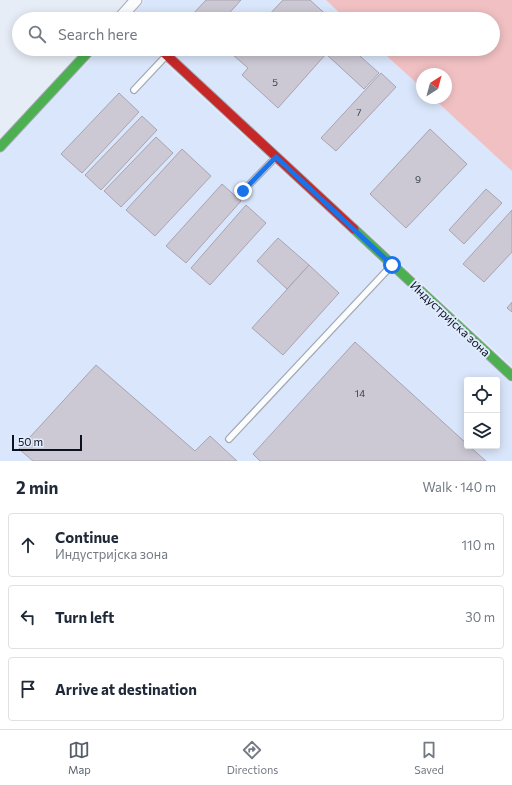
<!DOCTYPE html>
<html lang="en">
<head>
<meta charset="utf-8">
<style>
  :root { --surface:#fff; --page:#f2f2f3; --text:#1f2937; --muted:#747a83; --line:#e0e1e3; --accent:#575f6b }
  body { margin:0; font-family:Commissioner,sans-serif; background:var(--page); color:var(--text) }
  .controls { position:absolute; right:12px; bottom:12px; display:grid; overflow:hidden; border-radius:4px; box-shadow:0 2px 10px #0003 }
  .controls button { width:36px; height:36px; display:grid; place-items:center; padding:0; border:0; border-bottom:1px solid var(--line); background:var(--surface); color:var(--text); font:20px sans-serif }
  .compass { position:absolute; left:416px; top:68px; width:36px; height:36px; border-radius:50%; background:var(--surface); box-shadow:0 2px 10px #0003; rotate:36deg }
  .scale { position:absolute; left:12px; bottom:10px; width:70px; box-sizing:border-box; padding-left:4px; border:2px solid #0a1220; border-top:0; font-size:11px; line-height:14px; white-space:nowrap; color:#0a1220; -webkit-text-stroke:3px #e1ebfd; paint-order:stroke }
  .stop { position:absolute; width:12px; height:12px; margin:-9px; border:3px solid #1a73e8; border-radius:50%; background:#fff }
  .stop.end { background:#1a73e8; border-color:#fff; box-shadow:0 1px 4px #0008 }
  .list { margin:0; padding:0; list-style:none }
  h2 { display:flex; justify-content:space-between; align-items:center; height:52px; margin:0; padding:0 16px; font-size:17px }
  h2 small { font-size:13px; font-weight:400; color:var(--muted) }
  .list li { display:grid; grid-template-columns:26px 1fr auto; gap:12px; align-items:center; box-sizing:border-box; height:64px; margin:0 8px 8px; padding:0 8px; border:1px solid var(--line); border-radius:4px }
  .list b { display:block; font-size:15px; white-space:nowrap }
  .list p { margin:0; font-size:13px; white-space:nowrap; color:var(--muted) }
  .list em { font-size:13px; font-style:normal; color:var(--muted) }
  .icon { flex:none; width:22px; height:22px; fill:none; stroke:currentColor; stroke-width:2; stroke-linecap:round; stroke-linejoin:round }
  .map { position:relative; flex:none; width:512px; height:461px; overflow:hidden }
  .search { position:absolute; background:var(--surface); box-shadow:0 2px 10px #0003; left:12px; right:12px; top:12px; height:44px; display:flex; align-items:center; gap:10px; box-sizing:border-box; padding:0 14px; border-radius:22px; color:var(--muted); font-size:15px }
  .sheet { height:268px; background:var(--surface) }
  nav { display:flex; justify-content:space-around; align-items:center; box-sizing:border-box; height:56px; border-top:1px solid var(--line); background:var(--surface); font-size:11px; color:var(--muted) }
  nav a { display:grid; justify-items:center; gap:2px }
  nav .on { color:var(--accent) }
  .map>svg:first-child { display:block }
  .built { fill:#dae6fb; fill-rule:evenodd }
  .green { fill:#f1c0c3 }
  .building { fill:#ccc8d4; stroke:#a8a4b0 }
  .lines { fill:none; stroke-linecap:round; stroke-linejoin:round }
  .lane-casing { stroke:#a2a9b4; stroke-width:8 }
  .street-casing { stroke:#a2a9b4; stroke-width:13 }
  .fast-casing { stroke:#a2a9b4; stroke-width:11 }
  .jam-casing { stroke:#a2a9b4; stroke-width:11 }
  .lane { stroke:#fbfcfe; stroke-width:5.5 }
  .street { stroke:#fbfcfe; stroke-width:11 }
  .fast { stroke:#4caf50; stroke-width:9 }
  .jam { stroke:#c62828; stroke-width:9 }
  .route { stroke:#1a73e8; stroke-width:5 }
  .labels { text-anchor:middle; stroke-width:4; stroke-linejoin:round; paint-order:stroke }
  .number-label { font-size:10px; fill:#3a404d }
  .street-label { font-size:12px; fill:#0a1220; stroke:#e1ebfd }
</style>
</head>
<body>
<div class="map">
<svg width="512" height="461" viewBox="0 0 512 461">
  <rect width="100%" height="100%" fill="#e7edf7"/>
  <g class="built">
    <path d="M145 0H326L346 19H136L131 15Z"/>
    <path d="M100 49H149L512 383V461H0V151ZM467 380H497V446H467Z"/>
    <path d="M168 49H379L422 88V98H433L495 155 512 171V366Z"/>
  </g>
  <path class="green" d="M326 0H512V171L433 98H446V74H422V88L379 49H493V19H346Z"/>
  <g class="building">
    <path d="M206 0H241L224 19H199L193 14Z"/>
    <path d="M283 0H310L331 19H265Z"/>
    <path d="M238 49H352L379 73 364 89 326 54 278 108 242 75 248 68 233 55Z"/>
    <path d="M381 73 396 87 336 151 321 138Z"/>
    <path d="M119 93 139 112 82 173 61 154Z"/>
    <path d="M142 116 157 130 101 190 85 175Z"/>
    <path d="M430 129 467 164 406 228 370 194Z"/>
    <path d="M156 137 173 153 121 207 104 191Z"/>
    <path d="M182 149 211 176 155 236 126 210Z"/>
    <path d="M222 184 241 201 186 263 166 246Z"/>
    <path d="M486 189 502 203 464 244 449 230Z"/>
    <path d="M246 205 266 223 210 285 191 268Z"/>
    <path d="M512 210V252L484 282 463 264Z"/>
    <path d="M278 238 309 265 287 289 257 261Z"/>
    <path d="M309 265 339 293 283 355 252 328Z"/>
    <path d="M512 302V312L507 308Z"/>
    <path d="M355 342 467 444V446H469L486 461H260L253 454Z"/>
    <path d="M96 365 195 451 210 436 237 461H33L19 449Z"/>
  </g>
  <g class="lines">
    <defs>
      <g id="lane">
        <path d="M134 90 165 57"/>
        <path d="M243 191 276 157"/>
        <path d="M229 439 392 265"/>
      </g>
      <path id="street" d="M119 19 136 0"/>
      <g id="fast">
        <path d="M0 147 91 49"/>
        <path d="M354 229 512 376"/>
      </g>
      <path id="jam" d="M160 49 354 229"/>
    </defs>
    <use href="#lane" class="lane-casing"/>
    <use href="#street" class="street-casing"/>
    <use href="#fast" class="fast-casing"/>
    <use href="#jam" class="jam-casing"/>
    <use href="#lane" class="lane"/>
    <use href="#street" class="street"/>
    <use href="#fast" class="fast"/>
    <use href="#jam" class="jam"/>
  </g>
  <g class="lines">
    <path class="route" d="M243 191 276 157 392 265"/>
  </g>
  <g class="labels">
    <g class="number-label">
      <text x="275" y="86">5</text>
      <text x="359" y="116">7</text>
      <text x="418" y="183">9</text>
      <text x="360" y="397">14</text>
    </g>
    <g class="street-label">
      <text transform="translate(450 319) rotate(43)" y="4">Индустријска зона</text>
    </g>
  </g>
</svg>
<div class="controls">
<button><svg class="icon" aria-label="locate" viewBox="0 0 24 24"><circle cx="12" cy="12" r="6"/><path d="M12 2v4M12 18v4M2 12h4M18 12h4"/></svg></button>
<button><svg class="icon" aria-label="layers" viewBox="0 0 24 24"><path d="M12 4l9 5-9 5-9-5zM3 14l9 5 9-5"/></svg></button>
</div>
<svg class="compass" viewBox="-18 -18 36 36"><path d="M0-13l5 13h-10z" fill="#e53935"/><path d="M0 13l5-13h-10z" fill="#747a83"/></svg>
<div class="scale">50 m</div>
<div class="stop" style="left:392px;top:265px"></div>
<div class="stop end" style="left:243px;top:191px"></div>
<div class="search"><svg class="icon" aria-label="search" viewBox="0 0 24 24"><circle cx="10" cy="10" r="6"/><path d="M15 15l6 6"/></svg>Search here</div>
</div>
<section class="sheet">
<h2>2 min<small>Walk · 140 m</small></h2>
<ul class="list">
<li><svg class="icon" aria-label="ahead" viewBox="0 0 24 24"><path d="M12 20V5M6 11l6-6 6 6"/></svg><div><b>Continue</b><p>Индустријска зона</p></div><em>110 m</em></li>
<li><svg class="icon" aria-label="left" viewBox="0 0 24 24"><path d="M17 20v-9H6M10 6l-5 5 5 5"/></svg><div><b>Turn left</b></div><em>30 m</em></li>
<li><svg class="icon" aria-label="arrive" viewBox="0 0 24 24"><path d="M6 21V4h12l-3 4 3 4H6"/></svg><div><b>Arrive at destination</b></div></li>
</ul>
</section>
<nav>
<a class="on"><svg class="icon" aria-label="map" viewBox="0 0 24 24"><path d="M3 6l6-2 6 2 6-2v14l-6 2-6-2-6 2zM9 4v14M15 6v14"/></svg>Map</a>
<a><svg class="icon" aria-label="directions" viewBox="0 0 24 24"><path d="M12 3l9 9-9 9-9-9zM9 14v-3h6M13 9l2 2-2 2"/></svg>Directions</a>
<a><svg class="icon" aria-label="saved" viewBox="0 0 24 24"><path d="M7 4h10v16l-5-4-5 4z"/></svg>Saved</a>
</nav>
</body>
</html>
